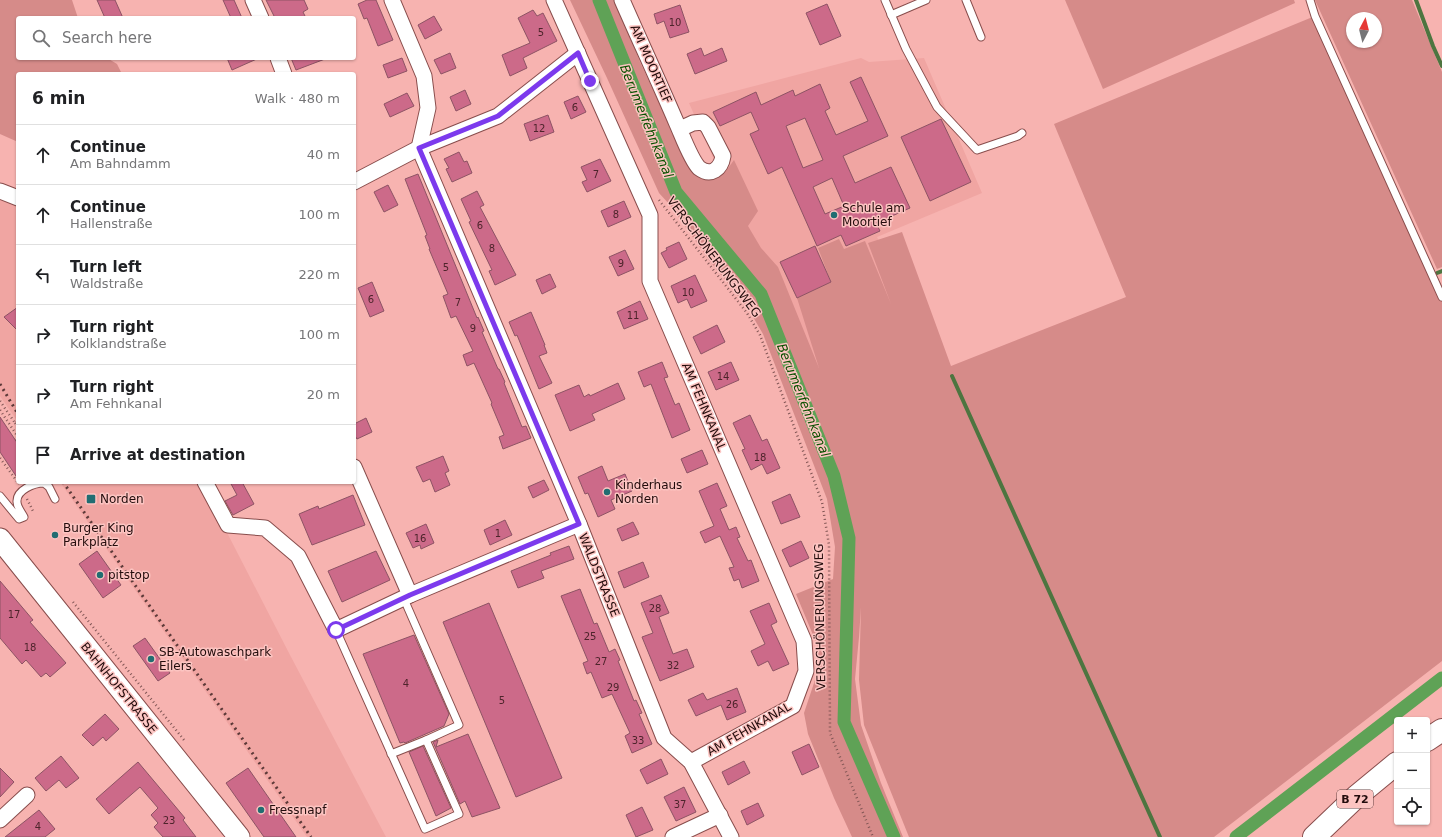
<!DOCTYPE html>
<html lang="en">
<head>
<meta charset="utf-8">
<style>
  :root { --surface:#fff; --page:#f6f6f6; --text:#202124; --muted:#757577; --line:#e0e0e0 }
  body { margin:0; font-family:"DejaVu Sans",sans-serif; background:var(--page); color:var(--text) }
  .controls { position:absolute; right:12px; bottom:12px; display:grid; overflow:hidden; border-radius:4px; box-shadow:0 1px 3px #0004 }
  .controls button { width:36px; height:36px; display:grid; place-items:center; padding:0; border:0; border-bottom:1px solid var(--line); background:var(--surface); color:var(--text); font:20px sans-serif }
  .compass { position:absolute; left:1346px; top:12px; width:36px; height:36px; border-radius:50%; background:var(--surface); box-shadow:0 1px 3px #0004; rotate:7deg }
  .stop { position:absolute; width:12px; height:12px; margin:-9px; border:3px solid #7c3aed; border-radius:50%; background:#fff }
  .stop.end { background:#7c3aed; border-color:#fff; box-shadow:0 1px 4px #0008 }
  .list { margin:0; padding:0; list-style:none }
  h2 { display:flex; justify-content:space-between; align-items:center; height:52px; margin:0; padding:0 16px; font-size:17px }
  h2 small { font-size:13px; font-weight:400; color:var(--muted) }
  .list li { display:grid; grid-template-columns:26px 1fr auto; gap:12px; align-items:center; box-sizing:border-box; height:60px; padding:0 16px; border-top:1px solid var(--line) }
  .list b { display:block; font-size:15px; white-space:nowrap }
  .list p { margin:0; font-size:13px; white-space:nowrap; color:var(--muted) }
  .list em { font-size:13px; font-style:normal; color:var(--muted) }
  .icon { flex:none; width:22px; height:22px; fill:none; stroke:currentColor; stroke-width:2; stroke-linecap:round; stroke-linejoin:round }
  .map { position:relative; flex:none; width:1442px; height:837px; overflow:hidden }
  .search { position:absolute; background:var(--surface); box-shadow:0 1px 3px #0004; left:16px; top:16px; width:340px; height:44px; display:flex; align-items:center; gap:10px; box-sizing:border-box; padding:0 14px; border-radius:4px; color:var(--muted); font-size:15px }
  .panel { position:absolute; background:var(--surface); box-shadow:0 1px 3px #0004; left:16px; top:72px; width:340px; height:412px; border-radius:4px }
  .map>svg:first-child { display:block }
  .built { fill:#f0a5a2 }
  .green { fill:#d68b89; fill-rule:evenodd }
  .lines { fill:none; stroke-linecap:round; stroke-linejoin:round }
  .stream { stroke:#4d7540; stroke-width:4 }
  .canal { stroke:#5fa256; stroke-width:13 }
  .building { fill:#cc6a89; stroke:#8d5364; fill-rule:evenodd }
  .lane-casing { stroke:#884d4c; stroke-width:9 }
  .street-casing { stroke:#884d4c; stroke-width:17 }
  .secondary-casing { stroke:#884d4c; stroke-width:23 }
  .primary-casing { stroke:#884d4c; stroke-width:24 }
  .path { stroke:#835756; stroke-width:2.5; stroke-dasharray:1 3; stroke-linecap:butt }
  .lane { stroke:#fff; stroke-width:7 }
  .street { stroke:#fff; stroke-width:15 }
  .secondary { stroke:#fff; stroke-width:21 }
  .primary { stroke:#fff; stroke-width:22 }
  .rail { stroke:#5c3938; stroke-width:3; stroke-dasharray:2 4; stroke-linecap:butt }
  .route { stroke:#7c3aed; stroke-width:5 }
  .poi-dot { fill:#216d72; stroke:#fcc4c1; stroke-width:1.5 }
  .labels { text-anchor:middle; stroke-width:3; stroke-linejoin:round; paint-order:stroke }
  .number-label { font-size:10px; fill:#4d242b }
  .shield { fill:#fcc4c1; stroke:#644342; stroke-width:1 }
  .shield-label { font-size:11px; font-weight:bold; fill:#230c0c }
  .street-label { font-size:12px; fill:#230c0c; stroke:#fcc4c1 }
  .poi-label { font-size:12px; fill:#230c0c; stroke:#fcc4c1; text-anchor:start }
  .water-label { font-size:13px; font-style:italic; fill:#0a5100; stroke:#fcc4c1 }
</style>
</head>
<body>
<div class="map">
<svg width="1442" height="837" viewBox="0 0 1442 837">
  <rect width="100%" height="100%" fill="#f7b3b0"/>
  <g class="built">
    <path d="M861 58 869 62 924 58 982 193 877 237 936 363 822 405 689 103Z"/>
    <path d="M0 195 18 202V422L0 396Z"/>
    <path d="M60 482H201L290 655 386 837H307Z"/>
  </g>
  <g class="green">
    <path d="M0 0H72L78 18H18V58H107L117 64 122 74H18V142L0 134Z"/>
    <path d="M570 0H616L640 62 678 143 715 177 726 171 734 160 758 211 748 226 761 248 778 267 819 368 797 298 831 282 818 248 839 239 844 249 865 241 891 304 868 243 902 232 951 366 1126 297 1054 124 1315 16 1442 297V661L1214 837H909L864 725 859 680 861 607 859 637 855 679 861 725 881 783 903 837H852L834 798 808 734 804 713 818 671V647L796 594 833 579 835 547 827 499 763 334 749 310 709 260 670 205 659 193 607 78Z"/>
    <path d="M1065 0H1294L1295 3 1103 89Z"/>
    <path d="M1315 0H1412L1442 72V267L1437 269ZM1352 18H1376V42H1352Z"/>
  </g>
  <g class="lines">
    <g class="stream">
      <path d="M1416 0 1433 46 1442 66"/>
      <path d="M1437 273 1442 271"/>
      <path d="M952 376 1160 837"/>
    </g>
    <g class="canal">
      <path d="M599 0 676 192 761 294 834 476 849 538 844 722 894 837"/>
      <path d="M1236 837 1442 678"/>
    </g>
  </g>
  <g class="building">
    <path d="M97 0H115L123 18H105Z"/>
    <path d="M223 0H234L242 18H231Z"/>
    <path d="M266 0H304L308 9 303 12 306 18H275Z"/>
    <path d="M367 0H376L393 40 378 46 367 18 364 19 358 4Z"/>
    <path d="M827 4 841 36 820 45 806 13Z"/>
    <path d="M680 5 689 32 670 38 664 21 657 24 654 14Z"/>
    <path d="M533 10 537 16 543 13 557 41 523 58 527 68 510 76 502 55 530 43 518 18Z"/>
    <path d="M434 16 442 30 425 39 418 25Z"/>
    <path d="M701 48 704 56 722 48 727 61 695 74 687 54Z"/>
    <path d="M450 53 456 68 441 74 434 60Z"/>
    <path d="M227 58H259L232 70Z"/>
    <path d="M291 58H325V59L296 70Z"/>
    <path d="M402 58 407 71 388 78 383 65Z"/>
    <path d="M861 77 888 136 843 156 855 183 891 167 910 208 876 223 880 231 846 246 841 235 817 246 782 167 768 174 750 134 759 130 751 112 720 126 713 112 756 92 761 105 793 90 795 96 820 84 830 108 825 111 836 135 868 121 850 82ZM805 118 823 160 803 168 786 126ZM832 178 844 206 825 214 813 187Z"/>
    <path d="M465 90 471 104 456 111 450 97Z"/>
    <path d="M407 93 414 106 390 117 384 104Z"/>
    <path d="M578 96 586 112 571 119 564 102Z"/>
    <path d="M548 115 554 132 530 141 524 124Z"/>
    <path d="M941 119 971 182 930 201 901 137Z"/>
    <path d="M459 152 464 162 467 161 472 173 452 182 446 169 449 168 444 159Z"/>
    <path d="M600 159 611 181 587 192 582 182 587 180 581 167Z"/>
    <path d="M418 174 477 318 478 317 484 331 482 332 498 369H499L505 382 504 383 522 427 526 426 531 438 503 449 499 437 504 435 491 404 492 403 474 363 467 366 463 355 473 351 456 316 451 318 443 296 448 294 429 249H430L425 236 427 235 405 179Z"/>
    <path d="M388 185 398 205 384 212 374 192Z"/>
    <path d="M477 191 484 205 480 207 516 275 495 285 489 271 492 270 469 222 471 221 461 199Z"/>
    <path d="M624 201 631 217 608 227 601 211Z"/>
    <path d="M679 242 687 259 669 268 661 253 667 250 666 248Z"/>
    <path d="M815 246 831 282 797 298 780 262Z"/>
    <path d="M625 250 634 269 618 276 609 257Z"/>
    <path d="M550 274 556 287 542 294 536 280Z"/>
    <path d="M695 275 707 301 691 308 687 299 678 303 671 286Z"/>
    <path d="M372 282 384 311 370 317 358 288Z"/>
    <path d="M640 301 648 319 624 329 617 312Z"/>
    <path d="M18 307V331L4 317Z"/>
    <path d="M531 312 545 345H544L547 353 539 356 552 383 539 389 517 335 515 336 509 322Z"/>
    <path d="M717 325 725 342 701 354 693 337Z"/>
    <path d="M662 362 668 377 664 378 675 405 679 403 690 430 672 438 651 384 644 387 638 372Z"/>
    <path d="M731 362 739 380 716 390 708 372Z"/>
    <path d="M618 383 625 399 592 414 595 420 570 431 555 395 579 385 584 397 589 394 590 396Z"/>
    <path d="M750 415 762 441 767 439 780 468 767 474 762 464 751 470 742 450 745 449 733 423Z"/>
    <path d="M0 417 18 444V479L0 452Z"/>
    <path d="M366 418 372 432 357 439 354 434V424Z"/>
    <path d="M702 450 708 464 687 473 681 459Z"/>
    <path d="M443 456 449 471 445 473 450 485 435 492 430 479 423 482 416 467Z"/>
    <path d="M602 466 608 481 625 474 632 491 611 500 615 509 598 517 588 493 585 494 578 477Z"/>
    <path d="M544 480 549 490 533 498 528 487Z"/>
    <path d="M230 482H242L254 504 233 515 225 501 237 495Z"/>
    <path d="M717 483 727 506 720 509 729 530 736 527 740 537 737 538 748 561 751 560 759 581 742 588 739 579 734 581 729 568 734 567 720 536 705 543 700 532 714 526 699 491Z"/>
    <path d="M790 494 800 517 781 524 772 502Z"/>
    <path d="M353 495 365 525 312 545 299 514 318 506 319 509Z"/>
    <path d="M505 520 512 535 490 545 484 530Z"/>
    <path d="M633 522 639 534 622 541 617 529Z"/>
    <path d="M426 524 434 543 421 549 420 545 413 548 406 533Z"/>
    <path d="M801 541 809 558 790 567 782 550Z"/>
    <path d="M569 546 574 559 541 571 544 578 518 588 511 571 551 555 550 553Z"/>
    <path d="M97 551 121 585 103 598 79 564Z"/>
    <path d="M376 551 390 580 342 602 328 571Z"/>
    <path d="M643 562 649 577 624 588 618 572Z"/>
    <path d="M0 581 33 620 30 622 66 663 50 677 46 673 41 677 26 660 22 664 0 638Z"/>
    <path d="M580 589 594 624 597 623 609 652 615 649 620 660 618 661 634 701 636 700 642 713 639 714 652 744 632 753 625 736 630 733 612 694 602 698 591 672 587 674 583 663 588 661 561 596Z"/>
    <path d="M661 595 669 613 659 617 673 654 687 649 694 667 660 681 642 637 653 633 641 603Z"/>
    <path d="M489 603 562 778 516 797 443 622Z"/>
    <path d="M769 603 777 622 771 625 789 664 773 671 768 661 758 666 751 651 765 644 750 611Z"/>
    <path d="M414 635 449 714 444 726 405 743 404 742 400 743 363 654Z"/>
    <path d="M145 638 170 673 158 681 133 646Z"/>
    <path d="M737 688 746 712 727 720 721 705 696 716 688 700 703 693 707 700Z"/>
    <path d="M105 714 119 729 106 741 103 737 93 746 82 735Z"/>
    <path d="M468 734 500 808 472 817 465 801 460 804 433 742 438 740 436 747Z"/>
    <path d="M809 744 819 767 802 775 792 752Z"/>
    <path d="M423 746 451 808 436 816 409 752Z"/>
    <path d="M61 756 79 778 66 788 59 780 46 791 35 778Z"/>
    <path d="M661 759 668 774 647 784 640 770Z"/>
    <path d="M744 761 750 773 728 785 722 772Z"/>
    <path d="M138 762 185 818 183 820 196 837H163L154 827 158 823 151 815 158 808 140 787 109 814 96 799Z"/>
    <path d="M0 768 14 782 0 797Z"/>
    <path d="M248 768 296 837H264L226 783Z"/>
    <path d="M684 787 696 812 676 821 664 797Z"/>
    <path d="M758 803 764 816 747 825 741 811Z"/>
    <path d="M642 807 653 830 636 837 626 815Z"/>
    <path d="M39 810 55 829 45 837H5Z"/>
  </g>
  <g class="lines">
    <defs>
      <g id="lane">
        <path d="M885 0 906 49 937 107 977 150 1018 136 1022 133"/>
        <path d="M966 0 981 37"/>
        <path d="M1310 0 1315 16 1442 297"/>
        <path d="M891 15 926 0"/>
        <path d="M0 496 19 519 24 517C22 513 17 507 17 502 16 490 34 483 44 483L49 487 55 499"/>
        <path d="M336 630 425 829 459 814 426 740 459 725 404 599"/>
        <path d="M391 754 426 740"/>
      </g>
      <g id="street">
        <path d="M253 0 261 18"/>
        <path d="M392 0 424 76 428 108 419 148 579 524 664 738 691 762 731 837"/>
        <path d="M554 0 650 215V281L804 641 806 671 793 706 691 762"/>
        <path d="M622 0C640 41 659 82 677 124 682 135 691 160 699 168 711 177 721 169 723 156L708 127 703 122 693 123 680 129"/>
        <path d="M278 58 284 74"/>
        <path d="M354 182 419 148 498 116 578 53"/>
        <path d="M0 191 18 198"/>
        <path d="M354 467 410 595"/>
        <path d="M205 482 228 525 265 528 298 556 336 630 410 595 579 524"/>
        <path d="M0 820 27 795"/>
        <path d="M673 837 720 815"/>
      </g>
      <path id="secondary" d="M0 539 239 837"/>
      <g id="primary">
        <path d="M1427 740 1442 730"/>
        <path d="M1314 837 1357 796 1397 763"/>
      </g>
    </defs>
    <use href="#lane" class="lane-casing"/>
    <use href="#street" class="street-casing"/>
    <use href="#secondary" class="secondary-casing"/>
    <use href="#primary" class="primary-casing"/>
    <g class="path">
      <path d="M659 200 747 313 760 335 822 502 829 545 830 733 873 837"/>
      <path d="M0 401 15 423 18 421"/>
      <path d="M0 410 18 437"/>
      <path d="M15 423 18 427"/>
      <path d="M16 441 18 439"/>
      <path d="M0 458 19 484"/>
      <path d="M27 499 33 511"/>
      <path d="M73 602 184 740"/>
    </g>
    <use href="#lane" class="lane"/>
    <use href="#street" class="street"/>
    <use href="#secondary" class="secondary"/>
    <use href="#primary" class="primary"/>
    <g class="rail">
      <path d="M0 384 18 414"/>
      <path d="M63 482 311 837"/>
    </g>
  </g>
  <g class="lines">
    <path class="route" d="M336 630 410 595 579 524 419 148 498 116 578 53 590 81"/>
  </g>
  <g class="poi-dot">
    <circle cx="834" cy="215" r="4"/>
    <circle cx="607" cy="492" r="4"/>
    <rect x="86" y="494" width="10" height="10" rx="2"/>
    <circle cx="55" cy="535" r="4"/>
    <circle cx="100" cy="575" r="4"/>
    <circle cx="151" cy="659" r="4"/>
    <circle cx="261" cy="810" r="4"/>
  </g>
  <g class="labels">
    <g class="number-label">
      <text x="675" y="26">10</text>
      <text x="541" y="36">5</text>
      <text x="575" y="111">6</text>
      <text x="539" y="132">12</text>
      <text x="596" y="178">7</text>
      <text x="616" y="218">8</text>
      <text x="480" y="229">6</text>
      <text x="492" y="252">8</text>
      <text x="621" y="267">9</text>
      <text x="446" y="271">5</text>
      <text x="688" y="296">10</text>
      <text x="371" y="303">6</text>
      <text x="458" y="306">7</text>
      <text x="633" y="319">11</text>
      <text x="473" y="332">9</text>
      <text x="723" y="380">14</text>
      <text x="760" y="461">18</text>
      <text x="498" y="537">1</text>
      <text x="420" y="542">16</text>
      <text x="655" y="612">28</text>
      <text x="14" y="618">17</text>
      <text x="590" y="640">25</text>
      <text x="30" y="651">18</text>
      <text x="601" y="665">27</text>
      <text x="673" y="669">32</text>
      <text x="406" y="687">4</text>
      <text x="613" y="691">29</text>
      <text x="502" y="704">5</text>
      <text x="732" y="708">26</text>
      <text x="638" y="744">33</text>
      <text x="680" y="808">37</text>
      <text x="169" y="824">23</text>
      <text x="38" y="830">4</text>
    </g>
    <rect class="shield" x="1337" y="790" width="36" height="18" rx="3"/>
    <g class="shield-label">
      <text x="1355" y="803">B 72</text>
    </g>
    <g class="street-label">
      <text transform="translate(651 64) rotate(66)" y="4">AM MOORTIEF</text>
      <text transform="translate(714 257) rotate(53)" y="4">VERSCHÖNERUNGSWEG</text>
      <text transform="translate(704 407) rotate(67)" y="4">AM FEHNKANAL</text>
      <text transform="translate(599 575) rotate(68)" y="4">WALDSTRASSE</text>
      <text transform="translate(820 617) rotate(-91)" y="4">VERSCHÖNERUNGSWEG</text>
      <text transform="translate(119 688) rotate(51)" y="4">BAHNHOFSTRASSE</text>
      <text transform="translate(749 729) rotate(-30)" y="4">AM FEHNKANAL</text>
    </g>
    <g class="poi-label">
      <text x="842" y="212">Schule am<tspan x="842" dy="14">Moortief</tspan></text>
      <text x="615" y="489">Kinderhaus<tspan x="615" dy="14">Norden</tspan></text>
      <text x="100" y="503">Norden</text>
      <text x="63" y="532">Burger King<tspan x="63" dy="14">Parkplatz</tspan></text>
      <text x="108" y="579">pitstop</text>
      <text x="159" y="656">SB-Autowaschpark<tspan x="159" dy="14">Eilers</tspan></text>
      <text x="269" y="814">Fressnapf</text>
    </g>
    <g class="water-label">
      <text transform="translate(647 121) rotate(68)" y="5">Berumerfehnkanal</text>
      <text transform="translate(804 400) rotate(68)" y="5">Berumerfehnkanal</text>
    </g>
  </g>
</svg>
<div class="controls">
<button>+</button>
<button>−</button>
<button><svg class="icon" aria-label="locate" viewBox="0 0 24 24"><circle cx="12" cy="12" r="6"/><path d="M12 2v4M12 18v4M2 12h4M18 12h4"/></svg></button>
</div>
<svg class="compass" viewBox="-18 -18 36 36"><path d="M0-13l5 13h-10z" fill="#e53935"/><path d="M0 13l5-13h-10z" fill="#757577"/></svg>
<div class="stop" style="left:336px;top:630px"></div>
<div class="stop end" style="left:590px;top:81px"></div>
<div class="search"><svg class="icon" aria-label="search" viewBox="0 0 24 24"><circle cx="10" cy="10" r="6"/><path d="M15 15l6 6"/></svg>Search here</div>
<section class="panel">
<h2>6 min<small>Walk · 480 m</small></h2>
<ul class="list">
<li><svg class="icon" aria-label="ahead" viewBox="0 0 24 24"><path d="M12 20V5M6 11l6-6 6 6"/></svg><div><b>Continue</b><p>Am Bahndamm</p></div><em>40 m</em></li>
<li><svg class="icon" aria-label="ahead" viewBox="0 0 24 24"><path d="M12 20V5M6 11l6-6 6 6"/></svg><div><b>Continue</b><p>Hallenstraße</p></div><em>100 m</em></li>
<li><svg class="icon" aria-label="left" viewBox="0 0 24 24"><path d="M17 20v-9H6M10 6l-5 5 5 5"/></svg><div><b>Turn left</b><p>Waldstraße</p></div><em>220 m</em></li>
<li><svg class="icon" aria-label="right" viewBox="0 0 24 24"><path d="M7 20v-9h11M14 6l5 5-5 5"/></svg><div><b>Turn right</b><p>Kolklandstraße</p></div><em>100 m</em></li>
<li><svg class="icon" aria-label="right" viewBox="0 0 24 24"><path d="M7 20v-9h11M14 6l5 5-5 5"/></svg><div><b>Turn right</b><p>Am Fehnkanal</p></div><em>20 m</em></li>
<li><svg class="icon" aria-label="arrive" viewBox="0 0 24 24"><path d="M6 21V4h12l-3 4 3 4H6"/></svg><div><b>Arrive at destination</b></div></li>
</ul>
</section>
</div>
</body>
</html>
